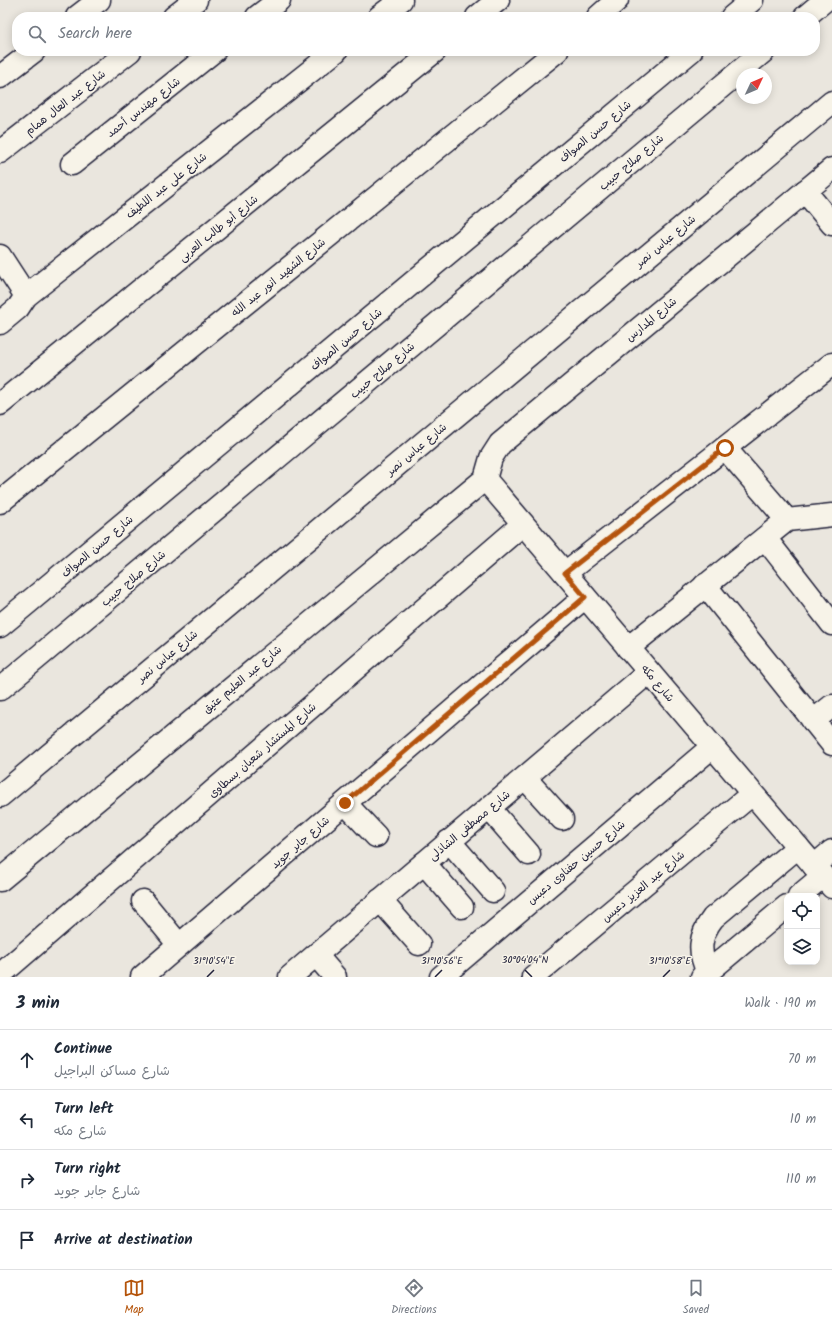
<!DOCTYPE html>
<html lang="en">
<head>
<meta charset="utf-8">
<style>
  :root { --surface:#fff; --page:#f2f2f3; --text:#1f2937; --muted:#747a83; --line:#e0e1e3; --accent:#b45309 }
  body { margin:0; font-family:Kalam,"Playpen Sans Arabic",sans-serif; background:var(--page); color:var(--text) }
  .controls { position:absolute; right:12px; bottom:12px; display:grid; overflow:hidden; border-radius:8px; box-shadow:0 2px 10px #0003 }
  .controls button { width:36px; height:36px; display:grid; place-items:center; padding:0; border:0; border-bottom:1px solid var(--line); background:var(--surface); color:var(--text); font:20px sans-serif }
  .compass { position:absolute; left:736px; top:68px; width:36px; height:36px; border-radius:50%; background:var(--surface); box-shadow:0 2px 10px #0003; rotate:46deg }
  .stop { position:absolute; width:12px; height:12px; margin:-9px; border:3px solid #b45309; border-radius:50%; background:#fff }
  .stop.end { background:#b45309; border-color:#fff; box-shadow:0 1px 4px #0008 }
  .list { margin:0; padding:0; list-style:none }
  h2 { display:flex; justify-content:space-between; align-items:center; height:52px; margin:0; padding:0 16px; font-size:17px }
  h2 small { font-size:13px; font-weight:400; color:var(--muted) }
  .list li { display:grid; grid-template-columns:26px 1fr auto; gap:12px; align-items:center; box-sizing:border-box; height:60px; padding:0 16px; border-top:1px solid var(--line) }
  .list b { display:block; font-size:15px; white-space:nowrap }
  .list p { margin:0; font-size:13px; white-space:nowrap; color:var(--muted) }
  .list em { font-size:13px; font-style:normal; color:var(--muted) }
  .icon { flex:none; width:22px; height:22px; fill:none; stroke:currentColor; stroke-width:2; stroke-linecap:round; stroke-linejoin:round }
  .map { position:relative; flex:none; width:832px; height:977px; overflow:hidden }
  .search { position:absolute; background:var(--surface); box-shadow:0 2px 10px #0003; left:12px; right:12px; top:12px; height:44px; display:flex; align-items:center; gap:10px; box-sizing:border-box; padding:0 14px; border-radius:16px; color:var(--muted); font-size:15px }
  .sheet { height:292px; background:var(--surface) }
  nav { display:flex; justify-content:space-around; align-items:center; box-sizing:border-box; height:56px; border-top:1px solid var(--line); background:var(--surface); font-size:11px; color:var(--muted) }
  nav a { display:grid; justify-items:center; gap:2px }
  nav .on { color:var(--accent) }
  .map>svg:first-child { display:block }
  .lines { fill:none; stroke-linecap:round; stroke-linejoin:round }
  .minor-casing { stroke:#22223b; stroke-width:25 }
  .minor { stroke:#f7f3e8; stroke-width:22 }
  .route { stroke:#b45309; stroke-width:5 }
  .ticks { fill:none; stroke:#22223b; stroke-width:1.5 }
  .labels { text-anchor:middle; stroke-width:3; stroke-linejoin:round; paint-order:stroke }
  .street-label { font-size:11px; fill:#22223b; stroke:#f7f3e8 }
  .ticks-label { font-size:10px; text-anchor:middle; fill:#22223b; stroke:#f7f3e8; stroke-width:3; stroke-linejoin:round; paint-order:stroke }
</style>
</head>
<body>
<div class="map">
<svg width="832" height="977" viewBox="0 0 832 977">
  <rect width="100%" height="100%" fill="#eae6de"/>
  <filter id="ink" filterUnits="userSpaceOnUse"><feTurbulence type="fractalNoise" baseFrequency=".025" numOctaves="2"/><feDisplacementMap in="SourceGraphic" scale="8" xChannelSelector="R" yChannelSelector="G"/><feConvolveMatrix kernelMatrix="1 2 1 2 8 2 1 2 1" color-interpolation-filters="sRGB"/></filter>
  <g filter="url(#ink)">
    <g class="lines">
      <defs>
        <g id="minor">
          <path d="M77 17 99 0"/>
          <path d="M174 17 196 0"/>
          <path d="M257 17 279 0"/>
          <path d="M379 17 401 0"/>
          <path d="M477 17 498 0"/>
          <path d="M598 17 617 0"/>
          <path d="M732 17 752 0"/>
          <path d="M805 17 825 0"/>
          <path d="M0 77 34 51"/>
          <path d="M0 152 130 51"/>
          <path d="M72 164 214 51"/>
          <path d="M805 191 832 224"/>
          <path d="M0 256 26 296"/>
          <path d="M0 323 18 308 26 296 336 51"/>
          <path d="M0 404 435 51"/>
          <path d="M725 448 787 520 832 515"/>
          <path d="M485 479 832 887"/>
          <path d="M0 502 557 51"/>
          <path d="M765 538 832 624"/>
          <path d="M565 573 832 364"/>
          <path d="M705 585 832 744"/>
          <path d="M0 626 691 51"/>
          <path d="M628 648 787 520"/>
          <path d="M0 689 764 51"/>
          <path d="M813 721 832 706"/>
          <path d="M525 778 562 819"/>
          <path d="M0 796 832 102"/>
          <path d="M345 803 376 836"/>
          <path d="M489 808 529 854"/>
          <path d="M449 841 493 891"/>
          <path d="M424 863 462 907"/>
          <path d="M814 866 832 851"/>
          <path d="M0 880 485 479 491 458 500 444 832 169"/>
          <path d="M799 896 823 876"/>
          <path d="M380 900 419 944"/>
          <path d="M143 901 179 945"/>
          <path d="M316 955 335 977"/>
          <path d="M708 972C698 952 699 936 713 918L798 847"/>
          <path d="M0 975 523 524"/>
          <path d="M142 977 585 597"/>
          <path d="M290 977 649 672"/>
          <path d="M441 977 712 747"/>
          <path d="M533 977 752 794"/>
          <path d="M702 977 787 906"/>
        </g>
      </defs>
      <use href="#minor" class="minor-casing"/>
      <use href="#minor" class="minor"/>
    </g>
  </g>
  <g class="lines" filter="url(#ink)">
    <path class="route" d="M345 803 585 597 565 573 725 448"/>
  </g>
  <path class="ticks" d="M525 970 532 977M207 977 214 970M435 977 442 970M663 977 670 970"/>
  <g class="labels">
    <g class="street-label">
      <text transform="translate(65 102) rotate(-38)" y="4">شارع عبد العال همام</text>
      <text transform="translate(143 107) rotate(-38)" y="4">شارع مهندس أحمد</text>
      <text transform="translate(595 131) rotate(-40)" y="4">شارع حسن الصواف</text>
      <text transform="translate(631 162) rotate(-40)" y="4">شارع صلاح حبيب</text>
      <text transform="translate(166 185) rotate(-38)" y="4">شارع على عبد اللطيف</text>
      <text transform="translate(218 228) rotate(-39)" y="4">شارع أبو طالب العربى</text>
      <text transform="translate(665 241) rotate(-40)" y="4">شارع عباس نصر</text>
      <text transform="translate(278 277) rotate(-39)" y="4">شارع الشهيد انور عبد الله</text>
      <text transform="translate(651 319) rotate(-40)" y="4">شارع المدارس</text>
      <text transform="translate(346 339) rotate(-40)" y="4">شارع حسن الصواف</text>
      <text transform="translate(382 370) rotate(-40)" y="4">شارع صلاح حبيب</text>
      <text transform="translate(416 449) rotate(-40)" y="4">شارع عباس نصر</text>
      <text transform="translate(97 546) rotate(-40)" y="4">شارع حسن الصواف</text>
      <text transform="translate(133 578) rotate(-40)" y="4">شارع صلاح حبيب</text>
      <text transform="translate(167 656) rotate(-40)" y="4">شارع عباس نصر</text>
      <text transform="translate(242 679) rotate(-40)" y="4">شارع عبد العليم عتيق</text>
      <text transform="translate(658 683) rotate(50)" y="4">شارع مكه</text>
      <text transform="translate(262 750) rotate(-41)" y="4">شارع المستشار شعبان بسطاوى</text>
      <text transform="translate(469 825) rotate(-40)" y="4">شارع مصطفى الشاذلى</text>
      <text transform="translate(300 842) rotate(-41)" y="4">شارع جابر جويد</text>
      <text transform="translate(576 862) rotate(-40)" y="4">شارع حسين حفناوى دعبس</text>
      <text transform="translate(643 886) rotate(-40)" y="4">شارع عبد العزيز دعبس</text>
    </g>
  </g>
  <g class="ticks-label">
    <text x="525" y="963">30°04'04"N</text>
    <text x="214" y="964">31°10'54"E</text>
    <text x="442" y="964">31°10'56"E</text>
    <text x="670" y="964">31°10'58"E</text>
  </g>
</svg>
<div class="controls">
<button><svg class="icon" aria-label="locate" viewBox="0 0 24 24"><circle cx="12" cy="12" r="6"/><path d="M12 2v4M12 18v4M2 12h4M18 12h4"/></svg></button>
<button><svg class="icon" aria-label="layers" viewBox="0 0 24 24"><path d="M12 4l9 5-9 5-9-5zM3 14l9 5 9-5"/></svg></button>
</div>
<svg class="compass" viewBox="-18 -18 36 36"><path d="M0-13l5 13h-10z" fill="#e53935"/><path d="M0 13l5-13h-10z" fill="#747a83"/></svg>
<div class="stop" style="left:725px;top:448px"></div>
<div class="stop end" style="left:345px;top:803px"></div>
<div class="search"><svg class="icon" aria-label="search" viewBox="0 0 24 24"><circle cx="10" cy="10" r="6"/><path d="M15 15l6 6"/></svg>Search here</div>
</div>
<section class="sheet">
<h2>3 min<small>Walk · 190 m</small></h2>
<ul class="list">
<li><svg class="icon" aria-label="ahead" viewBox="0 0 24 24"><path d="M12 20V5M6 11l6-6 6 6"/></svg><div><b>Continue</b><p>شارع مساكن البراجيل</p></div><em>70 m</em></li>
<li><svg class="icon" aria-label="left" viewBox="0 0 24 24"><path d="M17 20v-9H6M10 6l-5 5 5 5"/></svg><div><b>Turn left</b><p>شارع مكه</p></div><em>10 m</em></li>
<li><svg class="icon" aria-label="right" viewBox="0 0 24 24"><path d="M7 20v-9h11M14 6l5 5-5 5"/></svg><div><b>Turn right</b><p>شارع جابر جويد</p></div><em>110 m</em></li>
<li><svg class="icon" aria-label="arrive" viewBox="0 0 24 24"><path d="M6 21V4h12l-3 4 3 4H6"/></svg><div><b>Arrive at destination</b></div></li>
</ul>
</section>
<nav>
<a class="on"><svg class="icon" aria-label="map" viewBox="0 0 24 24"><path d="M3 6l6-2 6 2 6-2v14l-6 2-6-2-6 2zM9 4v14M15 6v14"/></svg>Map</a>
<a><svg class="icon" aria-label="directions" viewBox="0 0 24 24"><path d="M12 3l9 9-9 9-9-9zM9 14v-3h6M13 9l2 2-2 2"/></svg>Directions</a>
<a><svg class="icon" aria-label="saved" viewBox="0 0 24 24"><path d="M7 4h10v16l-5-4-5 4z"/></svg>Saved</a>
</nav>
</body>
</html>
